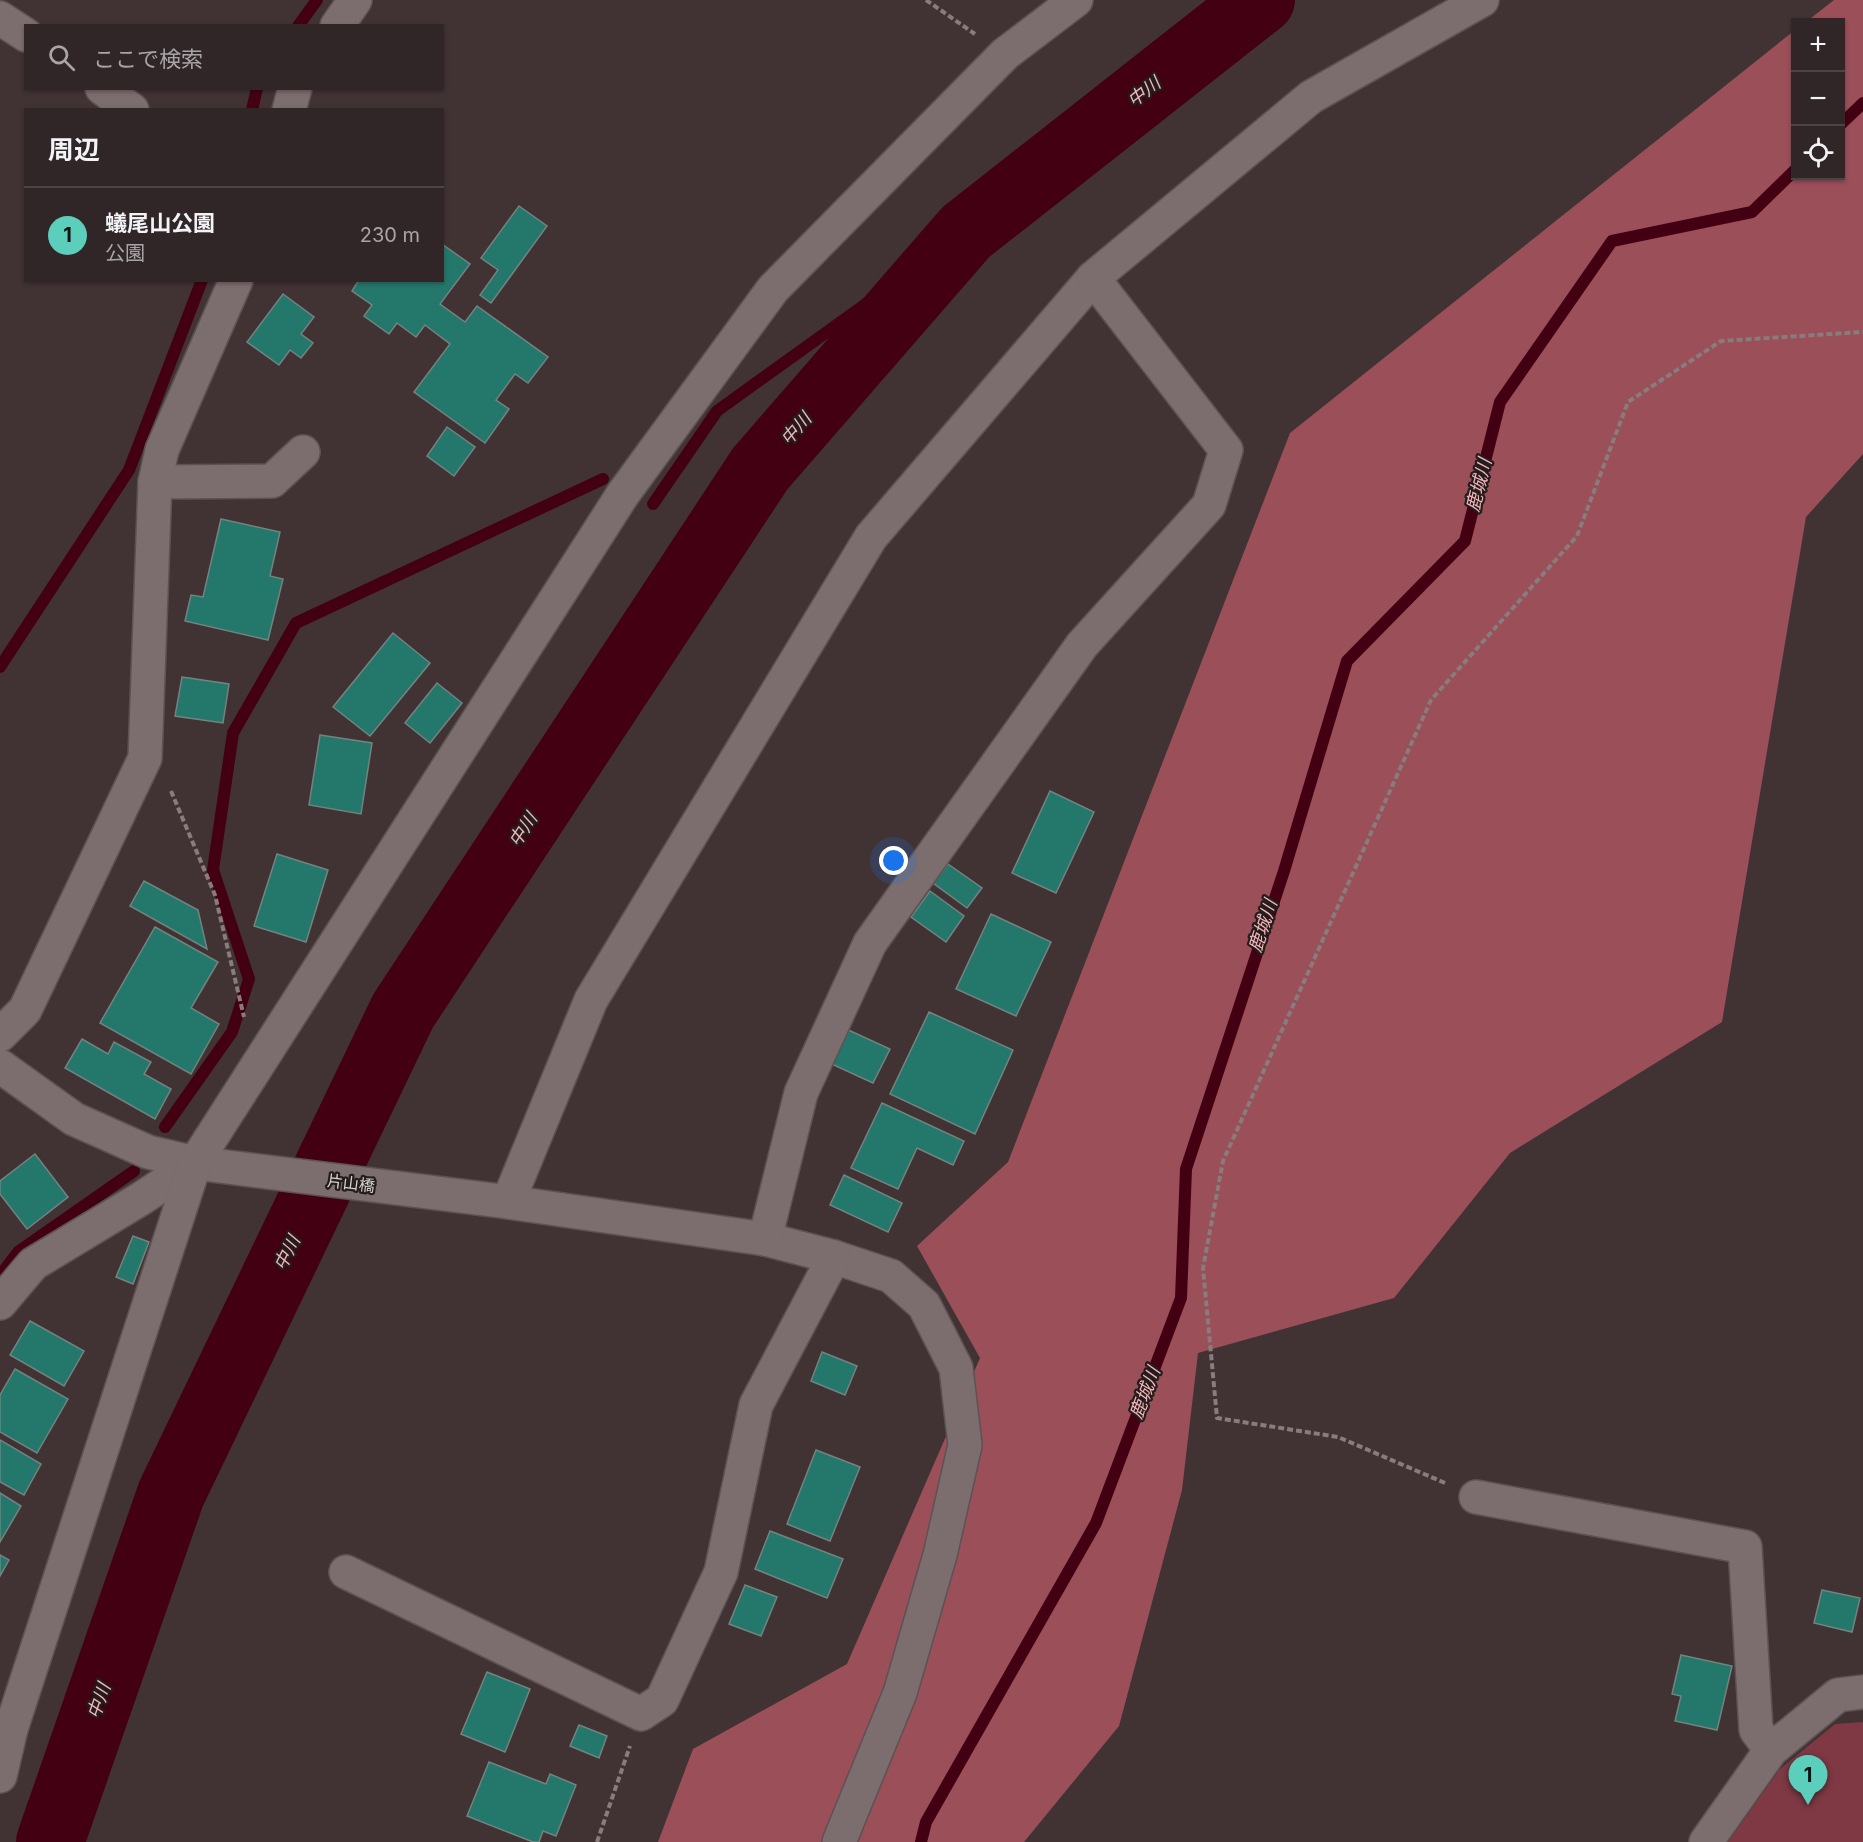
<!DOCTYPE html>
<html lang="ja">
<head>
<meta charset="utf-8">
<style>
  :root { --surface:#312627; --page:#3d3233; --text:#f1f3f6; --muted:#a8a5a7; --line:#4c4344; --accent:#5bcebc }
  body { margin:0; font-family:Inter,"Noto Sans JP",sans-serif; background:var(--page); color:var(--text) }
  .controls { position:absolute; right:18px; top:18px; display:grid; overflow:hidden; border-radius:0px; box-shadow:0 2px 4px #0004 }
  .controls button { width:54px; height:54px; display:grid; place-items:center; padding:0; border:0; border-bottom:2px solid var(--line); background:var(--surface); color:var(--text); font:30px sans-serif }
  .you { position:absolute; left:894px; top:861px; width:21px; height:21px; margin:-15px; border:4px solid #fff; border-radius:50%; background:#1a73e8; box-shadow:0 0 0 9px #1a73e833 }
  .badge { display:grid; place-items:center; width:39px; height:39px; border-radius:50%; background:var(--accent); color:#111; font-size:20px; font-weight:700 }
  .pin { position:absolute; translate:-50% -50px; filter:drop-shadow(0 2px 3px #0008) }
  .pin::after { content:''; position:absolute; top:32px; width:21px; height:18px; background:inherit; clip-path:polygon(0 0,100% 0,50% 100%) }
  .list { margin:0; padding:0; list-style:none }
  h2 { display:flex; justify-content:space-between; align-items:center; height:78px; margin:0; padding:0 24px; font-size:26px }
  h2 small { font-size:20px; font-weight:400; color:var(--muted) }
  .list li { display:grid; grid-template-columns:39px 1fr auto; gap:18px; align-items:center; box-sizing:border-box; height:96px; padding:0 24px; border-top:2px solid var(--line) }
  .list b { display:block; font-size:22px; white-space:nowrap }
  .list p { margin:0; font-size:20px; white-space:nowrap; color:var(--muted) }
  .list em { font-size:20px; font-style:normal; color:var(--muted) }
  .icon { flex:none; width:33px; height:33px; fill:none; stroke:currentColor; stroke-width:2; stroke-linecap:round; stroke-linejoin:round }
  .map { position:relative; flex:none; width:1863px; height:1842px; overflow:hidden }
  .search { position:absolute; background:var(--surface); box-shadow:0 2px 4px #0004; left:24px; top:24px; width:420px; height:66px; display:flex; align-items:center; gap:15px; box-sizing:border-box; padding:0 21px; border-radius:0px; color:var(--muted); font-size:22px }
  .panel { position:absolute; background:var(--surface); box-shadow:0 2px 4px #0004; left:24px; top:108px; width:420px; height:174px; border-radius:0px }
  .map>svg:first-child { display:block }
  .green { fill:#7e3944 }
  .forest { fill:#9a4f59 }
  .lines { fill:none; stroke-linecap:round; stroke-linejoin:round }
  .stream { stroke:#440013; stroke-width:12 }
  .river { stroke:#440013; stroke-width:68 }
  .building { fill:#24776b; stroke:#73837f; stroke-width:1.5 }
  .minor-casing { stroke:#5d5253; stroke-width:36 }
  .path { stroke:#887c7d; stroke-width:4; stroke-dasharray:6 3; stroke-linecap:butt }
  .minor { stroke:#7c6d6e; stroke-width:33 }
  .labels { text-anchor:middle; stroke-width:4.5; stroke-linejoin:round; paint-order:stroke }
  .street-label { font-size:16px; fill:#dad1d2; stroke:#231d1d }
  .water-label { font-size:18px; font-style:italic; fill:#f7b4ba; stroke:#231d1d }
</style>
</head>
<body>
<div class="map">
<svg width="1863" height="1842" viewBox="0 0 1863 1842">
  <rect width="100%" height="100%" fill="#413334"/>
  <path class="green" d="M1863 1722V1842H1728L1780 1769 1835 1724Z"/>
  <path class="forest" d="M1834 0H1863V454L1806 517 1722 1022 1510 1153 1394 1298 1198 1353 1182 1490 1119 1726 1024 1842H658L693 1749 847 1664 980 1358 917 1246 1008 1162 1290 433 1795 30 1796 176H1840V22H1806Z"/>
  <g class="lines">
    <g class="stream">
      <path d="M298 26 317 0"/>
      <path d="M252 110 257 88"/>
      <path d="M1840 125 1863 103"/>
      <path d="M653 504 717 411 966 232"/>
      <path d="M0 667 129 470 202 280"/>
      <path d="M165 1127 232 1032 249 979 213 870 233 733 296 623 603 479"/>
      <path d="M0 1276 18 1252 134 1171"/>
      <path d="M921 1842 926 1822 1096 1523 1181 1298 1186 1169 1284 871 1347 661 1465 541 1500 402 1612 241 1752 212 1796 169"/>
    </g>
    <path class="river" d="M50 1842 171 1494 403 1011 760 469 966 232 1261 0"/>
  </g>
  <g class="building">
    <path d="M519 206 547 226 491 303 480 295 498 270 481 258Z"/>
    <path d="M442 244 470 264 440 304 465 322 477 306 548 357 528 383 515 374 496 400 509 409 485 443 414 392 450 344 425 325 416 337 397 323 389 334 364 316 372 305 352 291 359 280H442Z"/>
    <path d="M283 294 314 317 301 334 313 343 301 358 290 350 279 365 247 342Z"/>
    <path d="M447 427 475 447 454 476 427 456Z"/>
    <path d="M221 519 280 532 270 576 283 579 268 640 185 621 191 595 203 597Z"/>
    <path d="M393 633 430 663 370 736 333 707Z"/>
    <path d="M182 677 229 684 223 723 175 716Z"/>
    <path d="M437 683 462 703 430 743 405 723Z"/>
    <path d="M320 735 372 743 361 814 309 805Z"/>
    <path d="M1050 791 1094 812 1056 893 1012 873Z"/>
    <path d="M277 854 328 870 306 942 254 926Z"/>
    <path d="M948 864 982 888 967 908 933 883Z"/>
    <path d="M144 881 198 910 207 949 130 906Z"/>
    <path d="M930 891 964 916 946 942 911 917Z"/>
    <path d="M991 914 1051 942 1016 1016 956 989Z"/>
    <path d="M155 927 218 962 191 1008 219 1024 191 1074 100 1023Z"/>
    <path d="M929 1012 1013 1050 975 1134 890 1094Z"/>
    <path d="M844 1028 890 1049 873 1083 827 1062Z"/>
    <path d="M82 1039 108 1054 114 1042 151 1062 144 1074 171 1089 155 1119 65 1068Z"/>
    <path d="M882 1103 964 1141 953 1165 917 1148 898 1189 851 1168Z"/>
    <path d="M35 1154 68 1197 27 1229 0 1194V1181Z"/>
    <path d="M844 1175 902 1203 888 1232 830 1205Z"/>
    <path d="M133 1236 149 1242 133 1284 116 1277Z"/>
    <path d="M30 1321 84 1351 64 1386 10 1355Z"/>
    <path d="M822 1352 857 1366 845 1395 811 1381Z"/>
    <path d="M15 1369 68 1399 37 1453 0 1432V1395Z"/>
    <path d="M0 1440 41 1464 24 1495 0 1482Z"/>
    <path d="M816 1450 860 1467 830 1541 787 1524Z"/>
    <path d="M0 1493 21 1506 0 1542Z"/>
    <path d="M770 1531 843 1559 827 1598 755 1569Z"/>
    <path d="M0 1555 9 1560 0 1576Z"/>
    <path d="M745 1585 777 1597 761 1636 729 1624Z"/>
    <path d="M1822 1590 1860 1598 1852 1632 1814 1623Z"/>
    <path d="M1681 1655 1732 1666 1717 1730 1675 1721 1681 1696 1672 1694Z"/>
    <path d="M487 1672 530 1689 505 1752 461 1734Z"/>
    <path d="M579 1725 607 1736 599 1758 570 1746Z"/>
    <path d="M489 1762 546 1784 550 1774 576 1785 556 1836 543 1831 539 1842H533L467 1816Z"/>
  </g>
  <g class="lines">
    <defs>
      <g id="minor">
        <path d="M0 18 26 35"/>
        <path d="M337 26 355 0"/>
        <path d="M102 88 132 110"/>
        <path d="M289 110 295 88"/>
        <path d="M155 482 272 481 303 452"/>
        <path d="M0 1035 25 1010 145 758 155 482 162 450 236 280"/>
        <path d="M0 1066 74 1119 148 1152 195 1163 508 1202 765 1239 834 1257 891 1276 924 1305 956 1368 965 1445 940 1555 900 1693 839 1842"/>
        <path d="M508 1202 591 1000 871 537 1093 278 1311 97 1482 0"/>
        <path d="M765 1239 801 1093 870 943 1082 645 1209 505 1226 450 1093 278"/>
        <path d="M0 1303 33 1264 142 1198 195 1163"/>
        <path d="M1476 1497 1745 1547 1756 1730 1771 1750"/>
        <path d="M346 1572 641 1714 662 1700 721 1572 756 1405 834 1257"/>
        <path d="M0 1776 11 1729 195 1163 623 494 773 289 1005 54 1076 0"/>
        <path d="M1706 1842 1771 1750 1838 1695 1863 1692"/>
      </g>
    </defs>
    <use href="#minor" class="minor-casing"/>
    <g class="path">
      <path d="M926 0 975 34"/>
      <path d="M171 791 215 895 244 1017"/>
      <path d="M1445 1483 1338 1437 1217 1418 1203 1268 1223 1161 1431 700 1577 536 1628 402 1721 341 1863 332"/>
      <path d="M597 1842 630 1746"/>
    </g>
    <use href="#minor" class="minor"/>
  </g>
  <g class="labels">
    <g class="street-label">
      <text transform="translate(351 1183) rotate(7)" y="6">片山橋</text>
    </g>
    <g class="water-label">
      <text transform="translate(1144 92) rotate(-38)" y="6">中川</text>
      <text transform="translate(796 429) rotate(-49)" y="6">中川</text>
      <text transform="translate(1479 485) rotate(-76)" y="6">鹿城川</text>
      <text transform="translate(523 830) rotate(-57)" y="6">中川</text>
      <text transform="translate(1263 926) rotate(-72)" y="6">鹿城川</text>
      <text transform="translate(287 1253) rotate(-64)" y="6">中川</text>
      <text transform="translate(1145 1393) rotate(-69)" y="6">鹿城川</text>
      <text transform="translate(99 1701) rotate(-71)" y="6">中川</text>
    </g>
  </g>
</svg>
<div class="controls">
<button>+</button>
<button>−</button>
<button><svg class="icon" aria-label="locate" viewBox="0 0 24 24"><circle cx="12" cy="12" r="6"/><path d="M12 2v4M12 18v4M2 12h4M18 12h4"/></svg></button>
</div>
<div class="you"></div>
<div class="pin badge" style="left:1808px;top:1805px">1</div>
<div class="search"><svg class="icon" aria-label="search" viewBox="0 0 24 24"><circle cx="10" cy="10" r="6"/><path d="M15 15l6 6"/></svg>ここで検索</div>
<section class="panel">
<h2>周辺<small></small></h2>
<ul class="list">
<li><span class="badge">1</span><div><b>蟻尾山公園</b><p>公園</p></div><em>230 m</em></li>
</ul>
</section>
</div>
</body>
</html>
